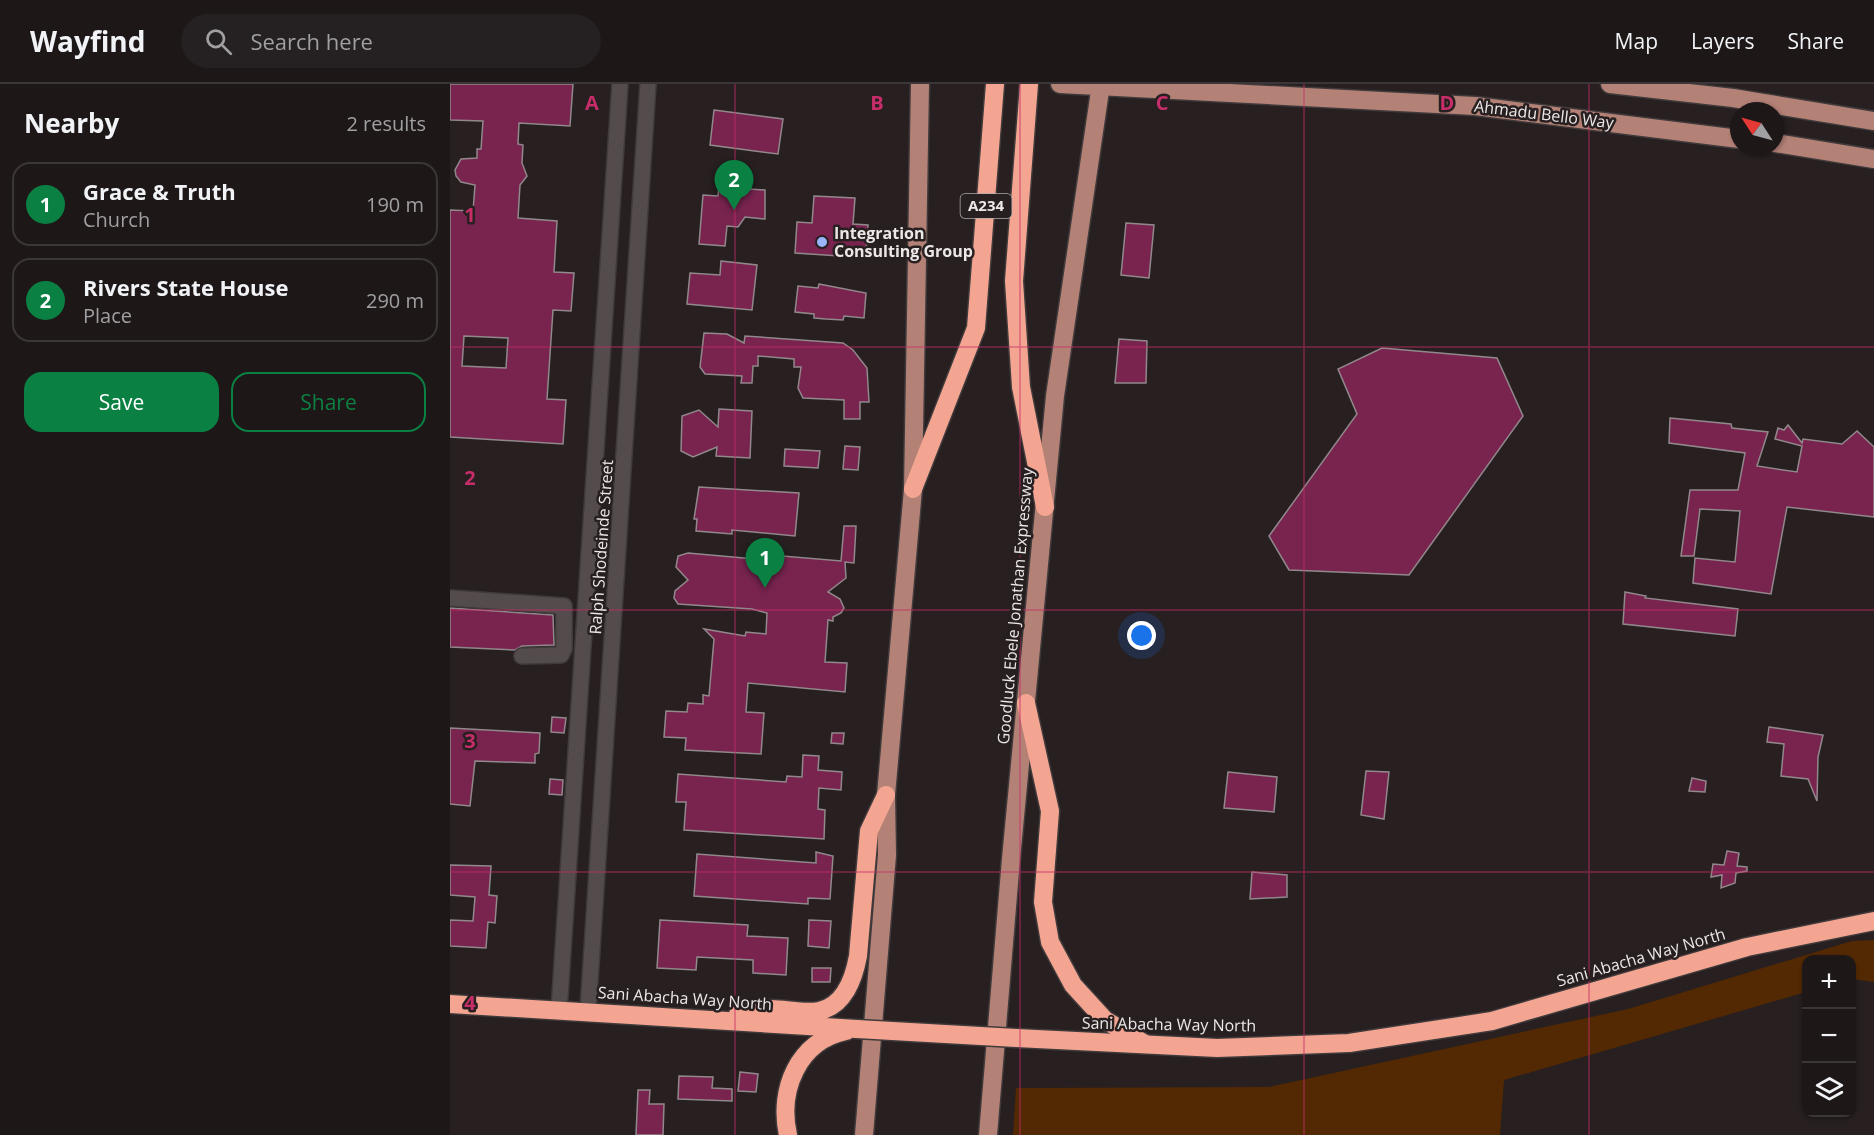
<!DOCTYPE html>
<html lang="en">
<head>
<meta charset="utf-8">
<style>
  :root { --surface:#1d1718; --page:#252021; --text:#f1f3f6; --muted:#a09fa2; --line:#3b3637; --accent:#0b8043 }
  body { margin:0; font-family:"Open Sans",sans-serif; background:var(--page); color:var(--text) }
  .controls { position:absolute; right:18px; bottom:18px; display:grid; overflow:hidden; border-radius:12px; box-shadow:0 2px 4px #0004 }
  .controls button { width:54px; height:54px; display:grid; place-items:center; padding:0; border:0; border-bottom:2px solid var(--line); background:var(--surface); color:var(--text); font:30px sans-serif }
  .compass { position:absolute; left:1280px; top:18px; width:54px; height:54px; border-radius:50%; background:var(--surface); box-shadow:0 2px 4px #0004; rotate:306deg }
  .you { position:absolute; left:692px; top:552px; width:21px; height:21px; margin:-15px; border:4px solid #fff; border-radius:50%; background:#1a73e8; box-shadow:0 0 0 9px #1a73e833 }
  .badge { display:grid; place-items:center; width:39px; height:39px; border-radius:50%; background:var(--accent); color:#fff; font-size:20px; font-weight:700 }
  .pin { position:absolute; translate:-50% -50px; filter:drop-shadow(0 2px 3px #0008) }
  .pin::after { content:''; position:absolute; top:32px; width:21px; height:18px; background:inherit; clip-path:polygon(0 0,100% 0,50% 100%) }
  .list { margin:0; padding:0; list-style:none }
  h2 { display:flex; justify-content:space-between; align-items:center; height:78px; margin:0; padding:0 24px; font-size:26px }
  h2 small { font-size:20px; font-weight:400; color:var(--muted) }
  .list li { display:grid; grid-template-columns:39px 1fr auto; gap:18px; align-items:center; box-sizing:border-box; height:84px; margin:0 12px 12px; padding:0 12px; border:2px solid var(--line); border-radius:18px }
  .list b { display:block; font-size:22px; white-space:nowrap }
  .list p { margin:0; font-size:20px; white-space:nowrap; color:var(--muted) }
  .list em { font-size:20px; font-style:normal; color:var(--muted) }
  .actions { display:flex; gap:12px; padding:18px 24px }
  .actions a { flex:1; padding:14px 0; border:2px solid var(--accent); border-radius:18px; text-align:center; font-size:21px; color:var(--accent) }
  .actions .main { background:var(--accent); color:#fff }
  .icon { flex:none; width:33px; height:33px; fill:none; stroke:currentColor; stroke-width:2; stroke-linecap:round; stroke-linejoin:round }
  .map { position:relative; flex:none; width:1424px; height:1051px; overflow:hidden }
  header { display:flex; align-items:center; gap:36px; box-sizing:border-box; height:84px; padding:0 30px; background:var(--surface); border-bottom:2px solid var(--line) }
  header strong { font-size:28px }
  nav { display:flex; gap:33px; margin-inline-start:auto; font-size:21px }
  .search { width:420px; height:54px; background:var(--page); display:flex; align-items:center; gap:15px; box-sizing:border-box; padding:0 21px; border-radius:33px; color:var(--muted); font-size:22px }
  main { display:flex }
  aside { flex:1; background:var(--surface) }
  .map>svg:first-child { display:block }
  .green { fill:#532903 }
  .building { fill:#78244f; stroke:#91888b; stroke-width:1.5; fill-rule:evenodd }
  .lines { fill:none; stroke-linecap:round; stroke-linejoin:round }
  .minor-casing { stroke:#403a3b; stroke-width:18 }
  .major-casing { stroke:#403a3b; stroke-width:21 }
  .highway-casing { stroke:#403a3b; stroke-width:21 }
  .minor { stroke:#544c4c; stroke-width:15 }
  .major { stroke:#b38176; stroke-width:18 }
  .highway { stroke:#f3a592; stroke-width:18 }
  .highway-bridge-casing { stroke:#403a3b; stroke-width:21; stroke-linecap:butt }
  .highway-bridge { stroke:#f3a592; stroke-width:18 }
  .grid { fill:none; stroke:#c62d69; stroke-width:1.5; stroke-opacity:0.55 }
  .poi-dot { fill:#9ab5fd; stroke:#271f20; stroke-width:2 }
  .labels { text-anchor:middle; stroke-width:5; stroke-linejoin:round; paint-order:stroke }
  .shield { fill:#271f20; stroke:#b2acac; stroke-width:1.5 }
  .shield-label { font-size:15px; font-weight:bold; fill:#ede8e8 }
  .street-label { font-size:16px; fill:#ede8e8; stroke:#271f20 }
  .poi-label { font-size:16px; font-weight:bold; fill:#ede8e8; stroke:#271f20; text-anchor:start }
  .grid-label { font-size:20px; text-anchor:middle; font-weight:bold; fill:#c62d69; stroke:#271f20; stroke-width:5; stroke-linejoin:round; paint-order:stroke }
</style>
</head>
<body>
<header>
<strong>Wayfind</strong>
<div class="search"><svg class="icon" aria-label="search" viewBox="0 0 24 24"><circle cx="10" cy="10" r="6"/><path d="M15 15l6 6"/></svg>Search here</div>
<nav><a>Map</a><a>Layers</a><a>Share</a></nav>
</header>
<main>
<aside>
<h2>Nearby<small>2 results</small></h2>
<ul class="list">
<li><span class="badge">1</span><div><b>Grace &amp; Truth</b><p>Church</p></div><em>190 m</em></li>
<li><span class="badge">2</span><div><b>Rivers State House</b><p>Place</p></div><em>290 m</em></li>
</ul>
<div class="actions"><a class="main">Save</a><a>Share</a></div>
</aside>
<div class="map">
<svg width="1424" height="1051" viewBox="0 0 1424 1051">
  <rect width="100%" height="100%" fill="#271f20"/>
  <path class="green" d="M1424 856V898L1402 895V876H1356V908L1054 996 1050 1051H563L566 1004 819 1003 1178 925 1402 857Z"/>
  <g class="building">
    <path d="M0 0H123L120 42 69 39 68 60 73 61 72 79 77 92 70 101 68 134 107 137 104 188 124 189 121 227 103 226 97 315 116 316 113 360 0 353V126L23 127 25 101 11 98 6 92 5 86 11 75 27 74V65H31L33 37 0 36ZM14 252 58 254 56 284 12 282Z"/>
    <path d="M264 26 333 35 328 70 260 61Z"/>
    <path d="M269 103 315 106V135L295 133 288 143 277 142 275 162 249 160 253 111 268 112Z"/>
    <path d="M364 112 405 114 403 140 418 141 416 167 389 165V172L345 169 347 138 362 139Z"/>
    <path d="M676 139 704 141 699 194 671 191Z"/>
    <path d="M271 177 307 181 302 226 237 220 240 189 270 191Z"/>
    <path d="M369 200 416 209 414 234 394 232 393 236 376 235 364 234V230L345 228 348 202 368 204Z"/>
    <path d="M254 249 277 250 294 259 295 252 393 259 403 266 417 284 419 318H410V335H394V316L353 314 348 304 351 283H344V275L308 272V282H303L302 299H291L292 292 255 290 250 283Z"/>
    <path d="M669 255 697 257 696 299H665Z"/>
    <path d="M932 264 1047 274 1073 332 959 491 839 486 819 452 907 330 888 285Z"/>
    <path d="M269 325 302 327 300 374 266 372 267 363 243 373 231 367 232 332 249 326 268 343Z"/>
    <path d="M1220 334 1281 340 1282 344 1318 348 1307 382 1347 388 1352 362 1325 355 1328 344 1334 346 1338 341 1352 359 1353 355 1392 360 1407 347 1424 363V433L1337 423 1321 510 1243 499 1245 474 1285 478 1290 427 1250 425 1244 472H1231L1240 406H1288L1295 369 1219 359Z"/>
    <path d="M395 362 410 363 408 386 393 385Z"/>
    <path d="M335 365 370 367 368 384 334 382Z"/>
    <path d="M249 403 349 409 345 452 282 446V450L246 447 247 435H244Z"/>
    <path d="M394 442H406L404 479 395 478 396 494 378 508 390 515 394 524 391 529 383 533V537L378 536 375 578 397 579 395 608 298 599 296 628 314 629 311 670 235 666 236 654 214 653 216 627 237 628 238 619 253 620V611L259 612 264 555 254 545 295 552 296 548 316 550 317 529 302 525 228 520 224 514 225 507 238 496 226 483 228 472 238 469 305 475H320L321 471 391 477Z"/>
    <path d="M1175 508 1196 512 1195 514 1288 525 1285 552 1173 540Z"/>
    <path d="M0 524 103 531 104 561 72 562 65 566 0 563Z"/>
    <path d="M102 633 116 634 114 649 101 648Z"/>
    <path d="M1319 643 1373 651 1368 673 1367 717 1358 695 1331 692 1334 660 1317 658Z"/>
    <path d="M0 644 90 649 89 669 85 670V679L25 677 20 722 0 720Z"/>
    <path d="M382 649H394L393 660 381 659Z"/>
    <path d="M353 671 369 672 368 686 392 688 391 706 369 704 368 725 375 726 374 755 234 746 236 718H226L228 690 336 698 337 692 352 693Z"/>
    <path d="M916 687 939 688 934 735 911 731Z"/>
    <path d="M778 688 827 693 824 728 774 724Z"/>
    <path d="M1242 694 1256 697 1255 708 1239 707Z"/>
    <path d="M100 695 113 696 112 711 99 710Z"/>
    <path d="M1277 767 1289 769 1287 782 1297 783V787L1286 789 1285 799 1271 804 1272 791 1261 793 1263 780 1274 781Z"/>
    <path d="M366 768 383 772 380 815 358 814V820L244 812 247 770 366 779Z"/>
    <path d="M0 781 41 782 39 811 47 812 45 839 38 838 36 864 0 862V836L23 837 25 813 0 811Z"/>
    <path d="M802 788 837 791V813L800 815Z"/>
    <path d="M210 836 298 841 297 852 338 854 336 891 303 889V876L247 873 246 886 207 884Z"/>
    <path d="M359 836 381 837 379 864 358 862Z"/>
    <path d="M362 884H381L380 898H362Z"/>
    <path d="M290 988 308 990 306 1008 288 1007Z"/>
    <path d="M229 992 263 993 262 1004 282 1005V1017L228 1015Z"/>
    <path d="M188 1006H200L199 1020H214L213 1051H186Z"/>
  </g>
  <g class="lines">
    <defs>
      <g id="minor">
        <path d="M0 514 114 522V565L111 571 72 572"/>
        <path d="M109 927 170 0"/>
        <path d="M138 927 198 0"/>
      </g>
      <g id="major">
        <path d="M610 0 1025 22 1289 55"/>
        <path d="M1160 0 1283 14 1424 37"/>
        <path d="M1325 59 1424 75"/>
        <path d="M414 1051 437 771 436 711 463 405 470 0"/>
        <path d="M538 1051 561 775 605 312 651 0"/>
      </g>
      <g id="highway">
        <path d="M579 0 564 197 571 303 595 423"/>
        <path d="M463 405 526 244 545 0"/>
        <path d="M576 619 600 727 593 818 600 858 623 901 655 936 695 960"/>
        <path d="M0 920 407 945"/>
        <path d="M288 930C299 928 310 925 321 925 336 925 354 930 369 927 394 922 404 894 408 872L419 747 436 711"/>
        <path d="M566 954 767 964 899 959 1042 937 1297 863 1424 837"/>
        <path d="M338 1051C328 1006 348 957 396 947"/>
      </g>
    </defs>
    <use href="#minor" class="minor-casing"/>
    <use href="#major" class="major-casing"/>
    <use href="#highway" class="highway-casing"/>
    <use href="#minor" class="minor"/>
    <use href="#major" class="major"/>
    <use href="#highway" class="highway"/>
    <defs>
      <path id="highway-bridge" d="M407 945 566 954"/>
    </defs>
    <use href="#highway-bridge" class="highway-bridge-casing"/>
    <use href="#highway-bridge" class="highway-bridge"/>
  </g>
  <path class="grid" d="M285 0V1051M570 0V1051M854 0V1051M1139 0V1051M0 263H1424M0 526H1424M0 788H1424"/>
  <circle class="poi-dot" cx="372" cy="158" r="6"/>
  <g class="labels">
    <rect class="shield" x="510.5" y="110" width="51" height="24" rx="4.5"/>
    <g class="shield-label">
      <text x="536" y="127">A234</text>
    </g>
    <g class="street-label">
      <text transform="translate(1094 30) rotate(7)" y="6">Ahmadu Bello Way</text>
      <text transform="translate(151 463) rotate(-86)" y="6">Ralph Shodeinde Street</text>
      <text transform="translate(565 522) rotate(-85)" y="6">Goodluck Ebele Jonathan Expressway</text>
      <text transform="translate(1191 873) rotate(-16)" y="6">Sani Abacha Way North</text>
      <text transform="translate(235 914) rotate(4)" y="6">Sani Abacha Way North</text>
      <text transform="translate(719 940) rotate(1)" y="6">Sani Abacha Way North</text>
    </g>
    <g class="poi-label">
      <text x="384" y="155">Integration<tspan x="384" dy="18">Consulting Group</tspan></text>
    </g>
  </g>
  <g class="grid-label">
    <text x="142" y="26">A</text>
    <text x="427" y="26">B</text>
    <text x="712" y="26">C</text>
    <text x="997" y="26">D</text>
    <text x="20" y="138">1</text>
    <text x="20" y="401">2</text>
    <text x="20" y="664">3</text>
    <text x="20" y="926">4</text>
  </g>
</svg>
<div class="controls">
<button>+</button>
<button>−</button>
<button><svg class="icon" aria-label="layers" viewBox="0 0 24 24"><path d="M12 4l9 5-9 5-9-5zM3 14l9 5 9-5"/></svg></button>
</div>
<svg class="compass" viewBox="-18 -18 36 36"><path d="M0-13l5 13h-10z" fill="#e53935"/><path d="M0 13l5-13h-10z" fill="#a09fa2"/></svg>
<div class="you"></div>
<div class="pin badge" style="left:315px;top:504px">1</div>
<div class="pin badge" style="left:284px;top:126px">2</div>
</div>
</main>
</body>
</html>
